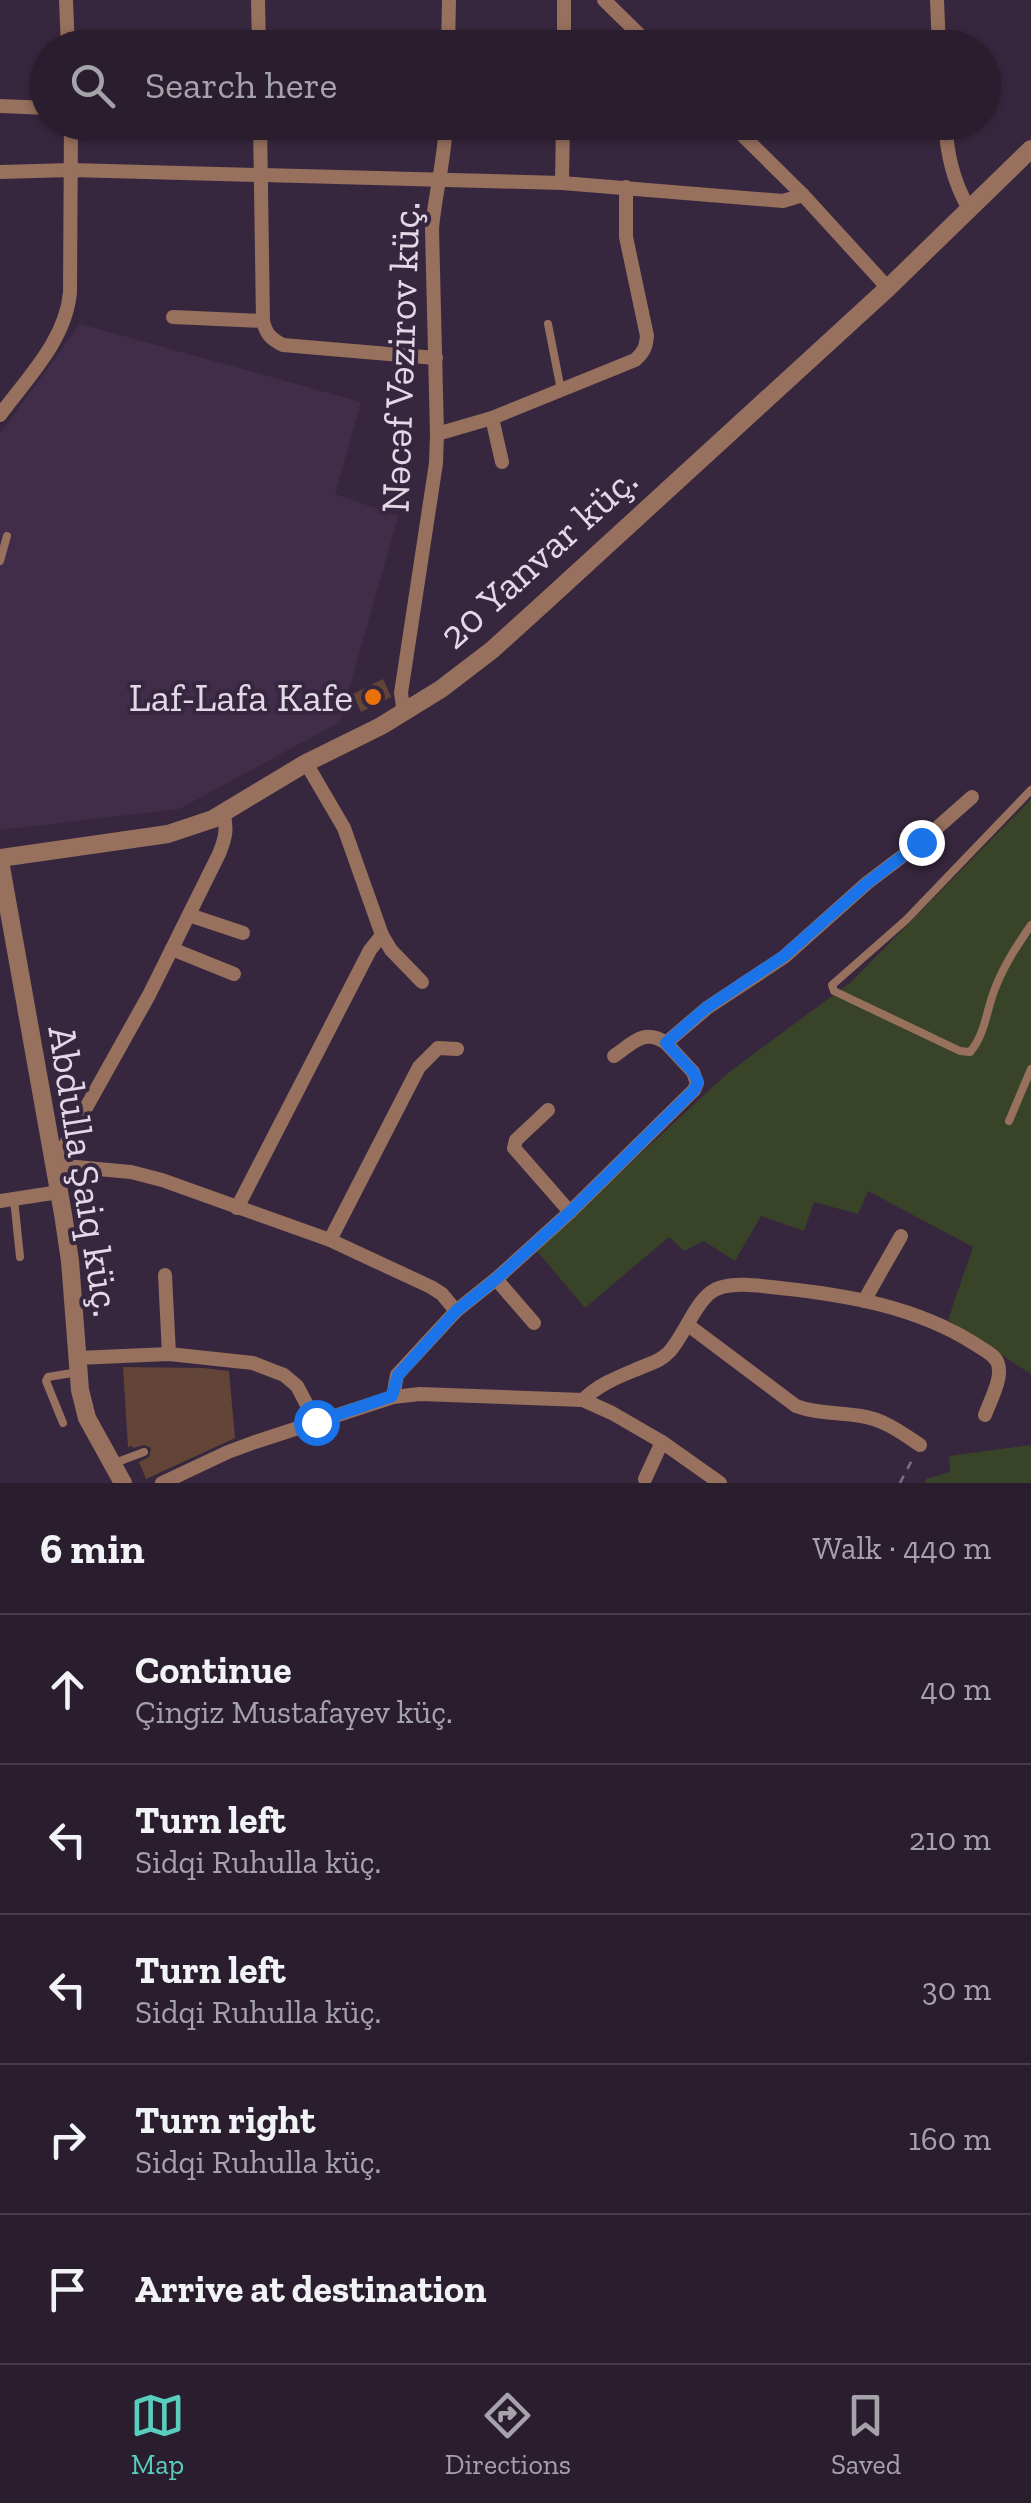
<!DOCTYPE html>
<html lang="en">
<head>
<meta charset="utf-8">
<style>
  :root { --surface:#291d2e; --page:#312636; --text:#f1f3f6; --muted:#a5a2aa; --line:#453b4a; --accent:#59cebe }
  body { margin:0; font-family:"Zilla Slab",serif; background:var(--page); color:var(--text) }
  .stop { position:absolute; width:30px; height:30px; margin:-22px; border:8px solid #1a73e8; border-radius:50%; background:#fff }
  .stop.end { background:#1a73e8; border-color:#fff; box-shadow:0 2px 10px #0008 }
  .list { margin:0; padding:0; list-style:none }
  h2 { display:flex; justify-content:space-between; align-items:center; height:130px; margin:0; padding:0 40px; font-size:42px }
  h2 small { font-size:32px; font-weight:400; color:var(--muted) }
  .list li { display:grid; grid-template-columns:65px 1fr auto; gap:30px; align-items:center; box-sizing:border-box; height:150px; padding:0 40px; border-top:2px solid var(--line) }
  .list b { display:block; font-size:38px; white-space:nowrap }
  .list p { margin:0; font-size:32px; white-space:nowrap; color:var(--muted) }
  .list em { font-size:32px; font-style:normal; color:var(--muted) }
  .icon { flex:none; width:55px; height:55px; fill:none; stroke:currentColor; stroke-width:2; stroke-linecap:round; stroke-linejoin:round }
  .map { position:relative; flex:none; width:1031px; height:1483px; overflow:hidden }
  .search { position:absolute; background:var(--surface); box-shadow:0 2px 8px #0004; left:30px; right:30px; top:30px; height:110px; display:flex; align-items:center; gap:25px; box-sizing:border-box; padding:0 35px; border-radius:55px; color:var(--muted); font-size:38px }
  .sheet { height:880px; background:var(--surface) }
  nav { display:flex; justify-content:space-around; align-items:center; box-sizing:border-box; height:140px; border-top:2px solid var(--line); background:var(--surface); font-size:28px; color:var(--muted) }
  nav a { display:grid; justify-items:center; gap:5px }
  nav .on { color:var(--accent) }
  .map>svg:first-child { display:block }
  .built { fill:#412d4a }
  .green { fill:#384328 }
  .building { fill:#624537 }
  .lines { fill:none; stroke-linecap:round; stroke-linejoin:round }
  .path { stroke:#7d6f83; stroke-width:2.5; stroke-dasharray:8 8; stroke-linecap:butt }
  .service { stroke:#97705e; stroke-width:8 }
  .minor { stroke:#97705e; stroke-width:14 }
  .tertiary { stroke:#97705e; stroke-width:18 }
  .route { stroke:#1a73e8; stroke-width:12 }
  .food-dot { fill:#e8710a; stroke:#37273e; stroke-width:4 }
  .labels { text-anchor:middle; stroke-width:8; stroke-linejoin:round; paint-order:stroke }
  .street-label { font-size:40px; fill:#e2d8e7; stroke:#37273e }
  .poi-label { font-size:40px; fill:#e2d8e7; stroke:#37273e; text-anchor:end }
</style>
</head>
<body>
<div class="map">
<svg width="1031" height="1483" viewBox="0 0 1031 1483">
  <rect width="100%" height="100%" fill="#37273e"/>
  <path class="built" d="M80 324 361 402 335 494 398 516 340 722 179 809 0 830V434Z"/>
  <g class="green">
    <path d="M1031 799V1374L948 1320 973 1247 868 1191 858 1214 814 1202 804 1231 761 1216 735 1261 704 1241 684 1251 669 1237 585 1308 536 1250 728 1073 851 982Z"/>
    <path d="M1031 1445V1483H926V1479L950 1472 949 1456Z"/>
  </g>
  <g class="building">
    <path d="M383 679 391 697 361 712 353 694Z"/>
    <path d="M123 1367 203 1368 229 1371 235 1438 146 1479 139 1462 149 1457 151 1448 144 1445 133 1448 132 1446 128 1447Z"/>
  </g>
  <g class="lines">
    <path class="path" d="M900 1483 913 1458"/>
    <g class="service">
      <path d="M548 324 561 390"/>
      <path d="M0 561 7 536"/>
      <path d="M1031 790 906 920 832 985 834 991 960 1051 970 1052C984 1036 986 1014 993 994 1002 968 1016 947 1031 925"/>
      <path d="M1009 1121 1031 1069"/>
      <path d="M14 1199 20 1257"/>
      <path d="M63 1423 46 1381 48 1377 78 1372"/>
      <path d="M112 1464 144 1452"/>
    </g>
    <g class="minor">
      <path d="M66 0 68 48"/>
      <path d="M258 0 259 48"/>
      <path d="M604 0 653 48"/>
      <path d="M937 0 939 48"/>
      <path d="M448 48 449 0"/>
      <path d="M564 48V0"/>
      <path d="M0 106 48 108"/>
      <path d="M260 122 263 321C266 334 271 339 283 345L436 358"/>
      <path d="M729 122 803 195 888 288"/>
      <path d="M945 122C947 154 953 181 969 209"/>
      <path d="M741 134 753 122"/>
      <path d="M0 172 71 170 562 183 783 201 803 195"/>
      <path d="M562 183 563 122"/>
      <path d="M173 317 263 321"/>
      <path d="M0 415C27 378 66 340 70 292L71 122"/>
      <path d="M492 418 502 462"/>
      <path d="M437 434 492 418 635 360C644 352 646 347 647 336L626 237V187"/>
      <path d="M404 713 401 693 436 463 437 434 432 229C435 193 445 159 446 122"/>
      <path d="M306 763 344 828 382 935 391 950 422 982"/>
      <path d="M223 813C228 829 225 839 219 854L149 995 54 1165 131 1172 162 1180 330 1240 431 1287 442 1294 456 1311"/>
      <path d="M189 915 243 933"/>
      <path d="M172 949 234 974"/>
      <path d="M614 1056C633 1043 644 1028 666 1043"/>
      <path d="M548 1110 516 1140 514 1148 570 1212"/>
      <path d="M0 1201 59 1192"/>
      <path d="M237 1208 370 950 382 935"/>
      <path d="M330 1240 419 1067 438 1048 457 1049"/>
      <path d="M165 1275 169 1354"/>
      <path d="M496 1279 534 1323"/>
      <path d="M864 1301 901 1236"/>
      <path d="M688 1325 796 1406C817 1414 839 1412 861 1416 883 1419 902 1433 920 1445"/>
      <path d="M77 1358 169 1354 253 1363 284 1375 297 1386 316 1422"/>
      <path d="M393 1397 397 1375 456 1311 496 1279 570 1212 694 1090 697 1083 693 1072 666 1043 707 1008 784 957 867 883 921 842 972 797"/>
      <path d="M583 1400C600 1383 621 1376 642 1367 652 1363 662 1360 669 1352 685 1335 698 1294 719 1288 738 1282 760 1286 780 1288 847 1295 917 1307 975 1344 983 1350 995 1354 998 1364 1003 1378 990 1401 985 1415"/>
      <path d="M645 1479 662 1442"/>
      <path d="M162 1483 228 1452 255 1442 393 1397 420 1394 583 1400 612 1413 662 1442 720 1483"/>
    </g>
    <g class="tertiary">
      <path d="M0 858 168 834 213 819 306 763 381 726 441 689 492 650 545 602 888 288 1031 149"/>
      <path d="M0 861 63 1214 70 1261 80 1390 87 1418 123 1483"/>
    </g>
  </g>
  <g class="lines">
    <path class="route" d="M316 1422 392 1396 398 1375 456 1311 496 1279 570 1212 694 1090 698 1082 693 1072 666 1043 706 1008 784 956 867 883 921 842"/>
  </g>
  <circle class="food-dot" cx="373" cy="697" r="10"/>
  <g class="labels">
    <g class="street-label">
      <text transform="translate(400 357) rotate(-88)" y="14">Nəcəf Vəzirov küç.</text>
      <text transform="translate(538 557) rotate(-42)" y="14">20 Yanvar küç.</text>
      <text transform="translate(85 1171) rotate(81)" y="14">Abdulla Şaiq küç.</text>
    </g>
    <g class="poi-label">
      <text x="353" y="711">Laf-Lafa Kafe</text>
    </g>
  </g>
</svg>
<div class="stop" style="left:316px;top:1422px"></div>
<div class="stop end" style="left:921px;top:842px"></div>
<div class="search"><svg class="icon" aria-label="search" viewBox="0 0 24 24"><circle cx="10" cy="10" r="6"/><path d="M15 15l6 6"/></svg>Search here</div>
</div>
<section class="sheet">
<h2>6 min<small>Walk · 440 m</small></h2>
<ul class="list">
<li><svg class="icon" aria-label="ahead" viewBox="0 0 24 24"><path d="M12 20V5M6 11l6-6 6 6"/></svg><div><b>Continue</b><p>Çingiz Mustafayev küç.</p></div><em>40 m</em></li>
<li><svg class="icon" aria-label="left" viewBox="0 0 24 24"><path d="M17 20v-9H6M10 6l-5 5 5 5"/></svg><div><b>Turn left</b><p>Sidqi Ruhulla küç.</p></div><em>210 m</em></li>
<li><svg class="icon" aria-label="left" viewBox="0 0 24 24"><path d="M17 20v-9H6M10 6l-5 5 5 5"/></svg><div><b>Turn left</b><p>Sidqi Ruhulla küç.</p></div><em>30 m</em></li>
<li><svg class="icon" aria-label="right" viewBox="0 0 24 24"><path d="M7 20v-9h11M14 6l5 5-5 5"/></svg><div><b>Turn right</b><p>Sidqi Ruhulla küç.</p></div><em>160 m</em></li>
<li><svg class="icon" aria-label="arrive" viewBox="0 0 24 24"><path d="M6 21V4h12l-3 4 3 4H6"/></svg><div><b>Arrive at destination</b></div></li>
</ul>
</section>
<nav>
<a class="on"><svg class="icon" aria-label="map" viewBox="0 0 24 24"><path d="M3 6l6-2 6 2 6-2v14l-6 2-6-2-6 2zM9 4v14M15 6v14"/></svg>Map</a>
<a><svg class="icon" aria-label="directions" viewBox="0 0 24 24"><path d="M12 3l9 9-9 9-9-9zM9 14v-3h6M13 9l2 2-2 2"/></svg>Directions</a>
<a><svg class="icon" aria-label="saved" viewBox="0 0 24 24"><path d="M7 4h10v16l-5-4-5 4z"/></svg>Saved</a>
</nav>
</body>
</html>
